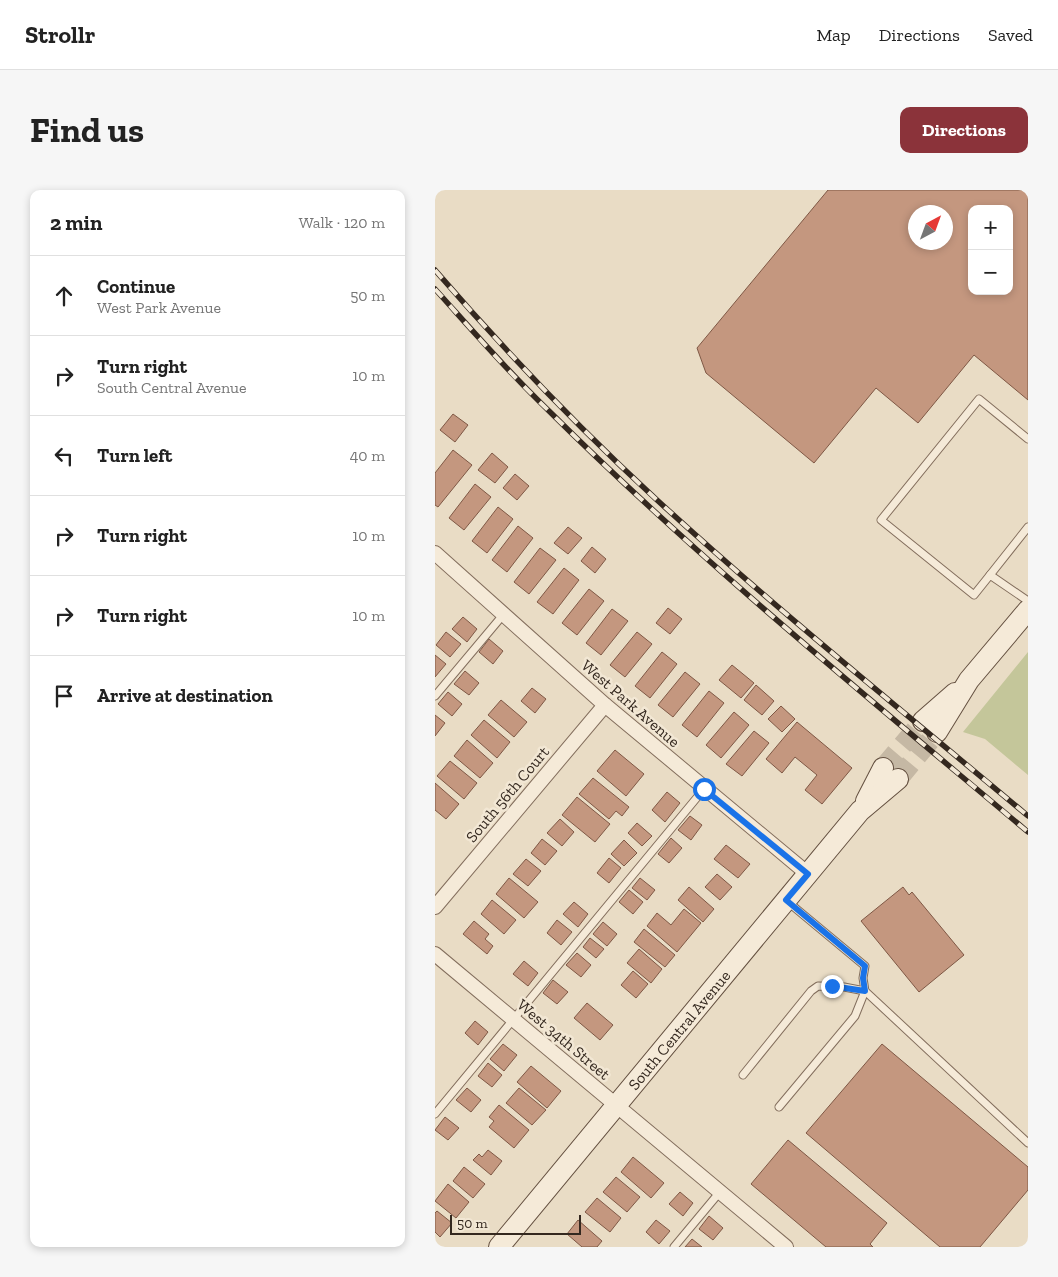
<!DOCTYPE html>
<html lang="en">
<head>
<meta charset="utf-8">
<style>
  :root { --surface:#fff; --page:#f6f6f6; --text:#222; --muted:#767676; --line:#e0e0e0; --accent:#8b333a }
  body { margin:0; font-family:"Zilla Slab",serif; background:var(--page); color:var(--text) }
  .controls { position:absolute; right:15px; top:15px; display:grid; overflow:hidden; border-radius:10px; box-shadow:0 2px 8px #0003 }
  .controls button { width:45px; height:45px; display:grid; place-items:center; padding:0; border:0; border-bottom:1px solid var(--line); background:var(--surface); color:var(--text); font:25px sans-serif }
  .compass { position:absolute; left:473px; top:15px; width:45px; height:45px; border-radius:50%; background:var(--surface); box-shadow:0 2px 8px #0003; rotate:41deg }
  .scale { position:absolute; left:15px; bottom:12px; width:131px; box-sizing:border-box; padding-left:5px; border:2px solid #34281f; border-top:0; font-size:14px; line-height:18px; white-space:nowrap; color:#34281f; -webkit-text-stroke:4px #f2e7d4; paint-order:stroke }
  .stop { position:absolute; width:15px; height:15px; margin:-11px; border:4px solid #1a73e8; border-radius:50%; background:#fff }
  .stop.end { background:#1a73e8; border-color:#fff; box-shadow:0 1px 5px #0008 }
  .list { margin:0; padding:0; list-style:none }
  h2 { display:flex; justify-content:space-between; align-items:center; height:65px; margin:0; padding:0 20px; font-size:21px }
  h2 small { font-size:16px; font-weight:400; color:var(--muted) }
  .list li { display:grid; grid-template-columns:32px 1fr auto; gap:15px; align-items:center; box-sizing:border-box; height:80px; padding:0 20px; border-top:1px solid var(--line) }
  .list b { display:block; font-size:19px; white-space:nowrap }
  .list p { margin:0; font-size:16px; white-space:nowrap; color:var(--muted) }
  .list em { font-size:16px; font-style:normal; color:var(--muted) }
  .icon { flex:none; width:28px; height:28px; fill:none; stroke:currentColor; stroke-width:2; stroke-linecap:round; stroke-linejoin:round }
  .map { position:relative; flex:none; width:593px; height:1057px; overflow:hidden; border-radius:10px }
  header { display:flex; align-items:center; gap:30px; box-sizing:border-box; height:70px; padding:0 25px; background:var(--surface); border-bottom:1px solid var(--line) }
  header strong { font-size:24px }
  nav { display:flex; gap:28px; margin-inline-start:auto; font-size:18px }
  .intro { display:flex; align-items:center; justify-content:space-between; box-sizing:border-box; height:120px; padding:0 30px }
  h1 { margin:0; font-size:35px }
  .button { padding:12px 22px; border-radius:10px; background:var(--accent); color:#fff; font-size:18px; font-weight:700 }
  main { display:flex; gap:30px; padding:0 30px }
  aside { flex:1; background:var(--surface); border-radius:10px; box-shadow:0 2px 8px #0003 }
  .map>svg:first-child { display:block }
  .green { fill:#c4c69a }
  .building { fill:#c4977f; stroke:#7f5845; fill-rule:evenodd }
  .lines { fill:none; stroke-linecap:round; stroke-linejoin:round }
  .secondary-tunnel { stroke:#c5b8a4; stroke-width:20; stroke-dasharray:20 10; stroke-linecap:butt }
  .service-casing { stroke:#836e5d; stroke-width:9 }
  .minor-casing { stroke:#836e5d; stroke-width:16 }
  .secondary-casing { stroke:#645040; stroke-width:22 }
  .service { stroke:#f5ead8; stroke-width:7 }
  .minor { stroke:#f5ead8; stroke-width:14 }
  .secondary { stroke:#f5ead8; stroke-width:20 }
  .rail-casing { stroke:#34281f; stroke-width:5.5 }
  .rail { stroke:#f2e7d4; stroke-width:4; stroke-dasharray:11; stroke-linecap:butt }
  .route { stroke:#1a73e8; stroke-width:6 }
  .labels { text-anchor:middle; stroke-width:5; stroke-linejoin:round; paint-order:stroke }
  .street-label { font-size:16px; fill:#34281f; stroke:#f2e7d4 }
</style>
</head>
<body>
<header>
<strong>Strollr</strong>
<nav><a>Map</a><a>Directions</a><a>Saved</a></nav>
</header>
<div class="intro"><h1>Find us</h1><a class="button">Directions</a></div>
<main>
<aside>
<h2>2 min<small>Walk · 120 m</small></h2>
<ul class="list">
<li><svg class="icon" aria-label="ahead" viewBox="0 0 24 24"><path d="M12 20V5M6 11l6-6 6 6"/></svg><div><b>Continue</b><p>West Park Avenue</p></div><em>50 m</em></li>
<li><svg class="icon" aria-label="right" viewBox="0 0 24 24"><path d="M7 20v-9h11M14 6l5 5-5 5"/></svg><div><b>Turn right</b><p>South Central Avenue</p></div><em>10 m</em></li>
<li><svg class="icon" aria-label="left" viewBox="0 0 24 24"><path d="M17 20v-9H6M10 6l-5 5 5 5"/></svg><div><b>Turn left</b></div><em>40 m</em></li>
<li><svg class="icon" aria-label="right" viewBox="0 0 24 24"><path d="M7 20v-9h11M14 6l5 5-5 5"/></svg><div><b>Turn right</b></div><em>10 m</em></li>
<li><svg class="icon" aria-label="right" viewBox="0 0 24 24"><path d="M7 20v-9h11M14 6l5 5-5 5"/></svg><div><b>Turn right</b></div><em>10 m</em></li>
<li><svg class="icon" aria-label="arrive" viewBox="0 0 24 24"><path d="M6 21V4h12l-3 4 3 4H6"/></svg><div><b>Arrive at destination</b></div></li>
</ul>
</aside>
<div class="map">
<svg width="593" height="1057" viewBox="0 0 593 1057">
  <rect width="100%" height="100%" fill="#e9dcc5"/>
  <path class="green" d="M593 462V585L550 549 528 542Z"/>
  <g class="building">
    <path d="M393 0H593V210L539 165 483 233 441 198 379 273 271 183 262 158ZM537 19H574V101H537ZM480 22H510V52H480Z"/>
    <path d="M18 224 33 235 20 252 5 240Z"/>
    <path d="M18 260 37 275 3 317 0 315V283Z"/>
    <path d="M57 263 73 277 60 293 43 280Z"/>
    <path d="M80 284 94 296 82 310 68 298Z"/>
    <path d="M40 294 56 307 29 340 14 328Z"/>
    <path d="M63 317 78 329 52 363 37 351Z"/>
    <path d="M83 336 98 348 72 382 57 370Z"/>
    <path d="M133 337 147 348 133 364 119 353Z"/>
    <path d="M157 357 171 369 160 383 146 371Z"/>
    <path d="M105 358 121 370 94 404 79 392Z"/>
    <path d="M129 378 144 390 118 424 102 412Z"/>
    <path d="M154 399 169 411 142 445 127 433Z"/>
    <path d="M233 418 247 429 235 444 221 433Z"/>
    <path d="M177 419 193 431 166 465 151 453Z"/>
    <path d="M28 427 42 439 32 452 17 439Z"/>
    <path d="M11 442 26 454 15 467 1 455Z"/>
    <path d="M202 442 217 454 190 487 175 475Z"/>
    <path d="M54 449 68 461 58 474 44 462Z"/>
    <path d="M227 462 242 474 215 508 200 496Z"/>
    <path d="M0 465 11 474 0 487Z"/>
    <path d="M297 475 319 493 306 508 284 490Z"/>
    <path d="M30 481 44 493 34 505 19 494Z"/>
    <path d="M250 482 265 494 238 527 223 515Z"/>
    <path d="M321 495 339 511 327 525 309 510Z"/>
    <path d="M97 498 111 509 100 523 86 511Z"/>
    <path d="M274 501 289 513 262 547 247 535Z"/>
    <path d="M13 502 27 514 17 526 3 514Z"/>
    <path d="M66 510 92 532 79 547 53 525Z"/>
    <path d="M346 516 360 529 347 542 333 529Z"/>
    <path d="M299 522 314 535 286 568 271 555Z"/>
    <path d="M0 525 10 533 0 546Z"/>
    <path d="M49 530 75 552 62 568 36 545Z"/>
    <path d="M362 532 417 578 387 614 370 600 382 585 360 567 347 583 331 569Z"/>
    <path d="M319 541 334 553 307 586 291 574Z"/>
    <path d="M32 550 58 573 45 588 19 566Z"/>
    <path d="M180 560 209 584 191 606 162 581Z"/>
    <path d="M15 571 42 593 29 609 2 586Z"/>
    <path d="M158 588 194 617 187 626 181 621 174 629 144 604Z"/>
    <path d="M0 593 24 614 11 629 0 620Z"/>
    <path d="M232 602 245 613 230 632 217 620Z"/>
    <path d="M142 607 175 634 160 652 127 625Z"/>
    <path d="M255 626 267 635 256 650 243 640Z"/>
    <path d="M125 629 139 642 127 656 112 643Z"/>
    <path d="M202 633 217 646 207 656 193 643Z"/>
    <path d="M236 648 247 658 234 673 223 664Z"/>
    <path d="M107 649 122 661 110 675 96 663Z"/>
    <path d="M189 650 202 663 189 676 176 664Z"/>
    <path d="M291 655 315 674 303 688 279 669Z"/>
    <path d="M174 668 186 678 174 693 162 683Z"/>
    <path d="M91 669 106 681 93 696 78 684Z"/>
    <path d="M282 684 297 697 285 710 270 697Z"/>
    <path d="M74 688 103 712 89 728 61 704Z"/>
    <path d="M205 688 220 700 212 710 197 698Z"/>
    <path d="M254 697 279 719 268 732 243 710Z"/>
    <path d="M468 697 474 705 477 702 529 765 484 802 426 731Z"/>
    <path d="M194 700 208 712 198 724 184 712Z"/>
    <path d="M57 710 81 730 69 744 46 724Z"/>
    <path d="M139 712 153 724 143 737 128 724Z"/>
    <path d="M249 719 266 733 242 762 212 736 222 723 236 735Z"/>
    <path d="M122 730 137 742 126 755 112 743Z"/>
    <path d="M39 731 54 744 50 749 58 756 52 764 28 744Z"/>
    <path d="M168 732 182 744 172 756 158 744Z"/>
    <path d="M209 739 240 765 230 777 199 752Z"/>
    <path d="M155 748 169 759 161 768 148 757Z"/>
    <path d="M204 759 227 779 216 793 192 773Z"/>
    <path d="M142 763 156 775 146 787 131 775Z"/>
    <path d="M89 771 103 783 93 796 78 784Z"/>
    <path d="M198 781 213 794 201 808 186 795Z"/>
    <path d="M118 790 133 802 122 814 108 803Z"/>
    <path d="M152 813 178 835 165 850 139 828Z"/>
    <path d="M40 831 53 842 43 855 30 843Z"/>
    <path d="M68 854 82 865 69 881 55 869Z"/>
    <path d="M447 854 593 977V1000L545 1057H505L371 943Z"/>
    <path d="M53 873 67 885 57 897 43 886Z"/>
    <path d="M96 876 126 901 112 918 82 892Z"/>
    <path d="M32 898 46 910 36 922 21 910Z"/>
    <path d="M84 898 111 920 97 935 71 913Z"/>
    <path d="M64 915 94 940 79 958 54 937 59 931 54 927Z"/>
    <path d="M10 927 24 938 13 950 0 940Z"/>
    <path d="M353 950 452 1033 435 1054 438 1057H391L316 994Z"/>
    <path d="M53 960 67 971 56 985 38 970 44 964 47 967Z"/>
    <path d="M198 967 229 993 216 1008 186 982Z"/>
    <path d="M29 977 50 994 38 1008 18 991Z"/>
    <path d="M181 987 205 1007 192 1022 168 1002Z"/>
    <path d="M13 994 34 1012 21 1028 0 1011Z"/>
    <path d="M245 1002 258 1013 248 1026 234 1014Z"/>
    <path d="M162 1008 186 1028 175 1042 150 1022Z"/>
    <path d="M2 1021 17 1033 5 1047 0 1042V1023Z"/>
    <path d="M274 1026 288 1038 278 1050 264 1039Z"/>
    <path d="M143 1030 167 1051 162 1057H147L132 1044Z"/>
    <path d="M221 1030 235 1041 224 1054 211 1042Z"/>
    <path d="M257 1049 267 1057H250Z"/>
  </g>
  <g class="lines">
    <g class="secondary-tunnel">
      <path d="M448 578 488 531"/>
      <path d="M463 589 502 542"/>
    </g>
    <defs>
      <g id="service">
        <path d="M593 249 544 209 446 330 539 405 555 385 593 411"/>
        <path d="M555 385 593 337"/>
        <path d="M0 506 68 425"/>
        <path d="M353 712 430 776 428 788 430 801 593 953"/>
        <path d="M308 885 376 801 383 796 409 797 430 801 420 826 344 917"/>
        <path d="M0 924 269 599"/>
        <path d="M239 1057 284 1003"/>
      </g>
      <g id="minor">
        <path d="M0 363 170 515 373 684"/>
        <path d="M0 717 170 515"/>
        <path d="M0 764 351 1057"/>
      </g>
      <g id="secondary">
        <path d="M488 531 520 503"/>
        <path d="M502 542 534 490 593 420"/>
        <path d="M431 611 448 578"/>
        <path id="s1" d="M64 1057 425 621 463 589"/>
      </g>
    </defs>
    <use href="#service" class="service-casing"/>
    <use href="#minor" class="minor-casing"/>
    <use href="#secondary" class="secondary-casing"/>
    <use href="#service" class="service"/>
    <use href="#minor" class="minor"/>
    <use href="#secondary" class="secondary"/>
    <defs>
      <g id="rail">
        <path d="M0 80C70 161 144 238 222 310 342 420 469 522 593 626"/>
        <path d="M0 99C37 140 73 182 113 220 264 370 430 505 593 642"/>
      </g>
    </defs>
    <use href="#rail" class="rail-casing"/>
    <use href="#rail" class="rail"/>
  </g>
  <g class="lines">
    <path class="route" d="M269 599 373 684 351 710 430 776 428 788 430 801 397 796"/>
  </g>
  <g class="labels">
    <g class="street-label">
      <text transform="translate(196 513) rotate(41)" y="6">West Park Avenue</text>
      <text transform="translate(72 604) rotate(-50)" y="6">South 56th Court</text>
      <text dy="6" stroke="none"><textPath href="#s1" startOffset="282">South Central Avenue</textPath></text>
      <text transform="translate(129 849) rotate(40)" y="6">West 34th Street</text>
    </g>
  </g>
</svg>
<div class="controls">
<button>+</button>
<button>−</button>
</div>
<svg class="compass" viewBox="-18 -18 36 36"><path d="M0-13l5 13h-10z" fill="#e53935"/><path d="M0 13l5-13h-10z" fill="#767676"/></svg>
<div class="scale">50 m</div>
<div class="stop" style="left:269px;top:599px"></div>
<div class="stop end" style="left:397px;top:796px"></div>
</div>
</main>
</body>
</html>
